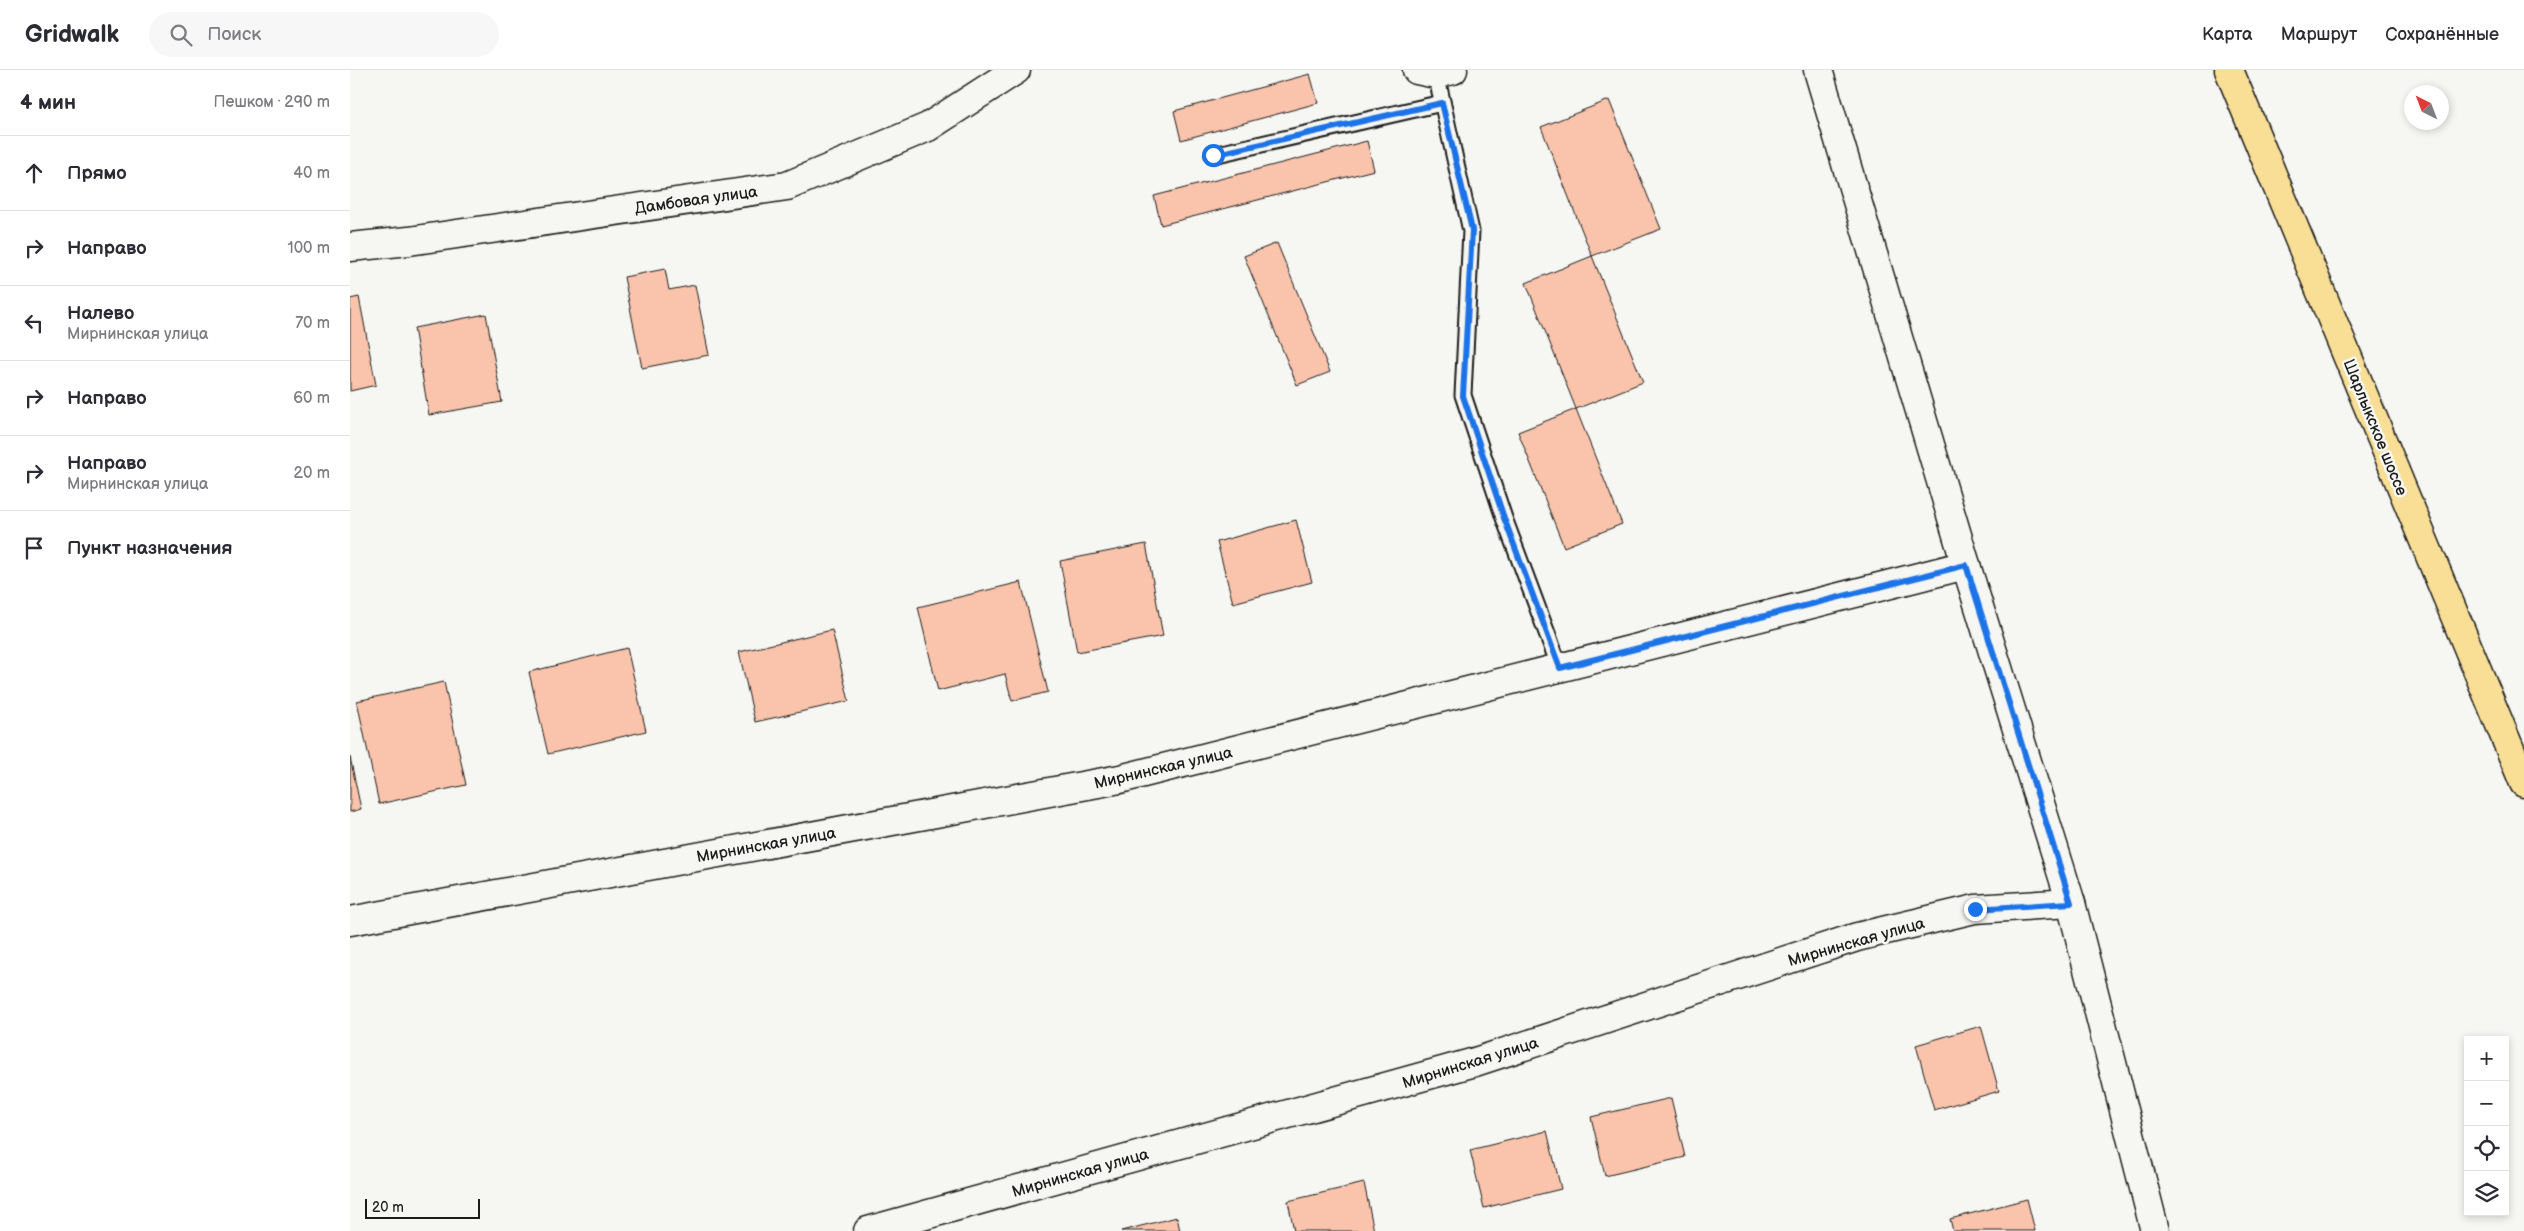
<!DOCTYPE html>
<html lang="ru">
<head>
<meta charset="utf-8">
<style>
  :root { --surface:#fff; --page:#f7f7f7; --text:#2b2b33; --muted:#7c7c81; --line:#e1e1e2 }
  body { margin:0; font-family:"Balsamiq Sans",sans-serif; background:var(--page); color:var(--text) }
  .controls { position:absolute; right:15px; bottom:15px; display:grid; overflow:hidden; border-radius:0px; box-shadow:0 2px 8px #0003 }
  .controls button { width:45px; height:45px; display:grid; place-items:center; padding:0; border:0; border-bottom:1px solid var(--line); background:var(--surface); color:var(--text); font:25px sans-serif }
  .compass { position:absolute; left:2054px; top:15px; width:45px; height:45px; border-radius:50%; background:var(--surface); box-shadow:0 2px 8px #0003; rotate:318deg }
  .scale { position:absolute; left:15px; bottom:12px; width:115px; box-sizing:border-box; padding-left:5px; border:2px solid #1c1c1c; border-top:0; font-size:14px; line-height:18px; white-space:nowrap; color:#1c1c1c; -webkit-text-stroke:4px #f6f6f2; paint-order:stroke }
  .stop { position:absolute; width:15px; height:15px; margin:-11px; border:4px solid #1a73e8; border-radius:50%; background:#fff }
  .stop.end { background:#1a73e8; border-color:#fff; box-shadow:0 1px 5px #0008 }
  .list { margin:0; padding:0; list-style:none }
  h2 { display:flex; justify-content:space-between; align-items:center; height:65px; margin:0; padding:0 20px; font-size:21px }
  h2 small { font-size:16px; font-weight:400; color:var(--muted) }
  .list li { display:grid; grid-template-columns:32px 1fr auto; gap:15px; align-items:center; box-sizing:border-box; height:75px; padding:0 20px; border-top:1px solid var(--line) }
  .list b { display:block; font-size:19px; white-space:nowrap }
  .list p { margin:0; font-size:16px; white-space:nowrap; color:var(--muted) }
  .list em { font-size:16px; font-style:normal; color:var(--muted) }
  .icon { flex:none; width:28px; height:28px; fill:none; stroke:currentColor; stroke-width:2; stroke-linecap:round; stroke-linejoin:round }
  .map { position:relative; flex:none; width:2174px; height:1161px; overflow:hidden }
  header { display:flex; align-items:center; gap:30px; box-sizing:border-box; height:70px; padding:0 25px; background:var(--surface); border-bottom:1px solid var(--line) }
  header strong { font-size:24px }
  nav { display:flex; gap:28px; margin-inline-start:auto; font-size:18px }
  .search { width:350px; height:45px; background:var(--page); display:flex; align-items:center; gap:12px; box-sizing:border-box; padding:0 18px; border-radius:28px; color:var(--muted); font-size:19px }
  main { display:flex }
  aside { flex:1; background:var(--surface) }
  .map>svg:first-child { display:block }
  .building { fill:#f9c4ab; stroke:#1c1c1c }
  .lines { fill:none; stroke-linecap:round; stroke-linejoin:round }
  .service-casing { stroke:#1c1c1c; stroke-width:19 }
  .minor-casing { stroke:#1c1c1c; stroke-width:31 }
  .primary-casing { stroke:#1c1c1c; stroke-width:31 }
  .service { stroke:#f6f6f2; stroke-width:15 }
  .minor { stroke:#f6f6f2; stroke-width:28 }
  .primary { stroke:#f9df96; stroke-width:28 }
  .route { stroke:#1a73e8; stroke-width:6 }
  .labels { text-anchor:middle; stroke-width:5; stroke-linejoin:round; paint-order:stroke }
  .street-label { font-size:16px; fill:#1c1c1c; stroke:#f6f6f2 }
</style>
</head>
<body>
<header>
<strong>Gridwalk</strong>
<div class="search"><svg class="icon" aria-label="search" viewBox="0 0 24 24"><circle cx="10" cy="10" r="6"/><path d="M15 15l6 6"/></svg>Поиск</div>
<nav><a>Карта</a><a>Маршрут</a><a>Сохранённые</a></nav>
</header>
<main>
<aside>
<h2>4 мин<small>Пешком · 290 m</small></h2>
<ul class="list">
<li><svg class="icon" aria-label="ahead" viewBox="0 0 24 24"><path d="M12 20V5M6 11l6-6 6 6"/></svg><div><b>Прямо</b></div><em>40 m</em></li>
<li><svg class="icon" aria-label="right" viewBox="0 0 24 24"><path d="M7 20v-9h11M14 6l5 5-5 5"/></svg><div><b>Направо</b></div><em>100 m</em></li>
<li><svg class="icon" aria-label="left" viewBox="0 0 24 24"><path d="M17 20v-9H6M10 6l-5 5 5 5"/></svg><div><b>Налево</b><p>Мирнинская улица</p></div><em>70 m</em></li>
<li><svg class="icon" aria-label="right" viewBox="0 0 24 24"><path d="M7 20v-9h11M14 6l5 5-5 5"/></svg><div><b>Направо</b></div><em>60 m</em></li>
<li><svg class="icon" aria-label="right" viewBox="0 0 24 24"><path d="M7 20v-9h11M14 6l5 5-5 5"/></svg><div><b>Направо</b><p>Мирнинская улица</p></div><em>20 m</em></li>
<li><svg class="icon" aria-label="arrive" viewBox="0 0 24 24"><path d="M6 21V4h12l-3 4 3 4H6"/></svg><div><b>Пункт назначения</b></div></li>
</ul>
</aside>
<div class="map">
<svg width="2174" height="1161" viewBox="0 0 2174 1161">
  <rect width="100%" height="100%" fill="#f6f6f2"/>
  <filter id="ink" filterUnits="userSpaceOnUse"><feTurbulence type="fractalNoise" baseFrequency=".02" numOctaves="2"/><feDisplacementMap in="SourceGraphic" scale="10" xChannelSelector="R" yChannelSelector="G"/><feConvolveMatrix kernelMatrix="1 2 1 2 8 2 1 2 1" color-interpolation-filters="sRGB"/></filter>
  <g filter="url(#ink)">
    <g class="building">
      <path d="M960 4 968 33 831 70 824 41Z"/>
      <path d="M1259 30 1311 159 1242 186 1191 57Z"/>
      <path d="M1017 71 1024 100 811 155 804 126Z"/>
      <path d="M927 173 980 302 947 315 894 186Z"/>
      <path d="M1242 186 1293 312 1226 339 1176 213Z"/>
      <path d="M315 199 319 220 345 215 359 285 292 298 274 207Z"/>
      <path d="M9 227 26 315 0 321V229Z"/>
      <path d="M136 244 152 332 79 345 64 258Z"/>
      <path d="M1226 339 1272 454 1214 477 1168 362Z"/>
      <path d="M946 450 962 512 883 533 867 472Z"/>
      <path d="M796 474 813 566 727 582 710 491Z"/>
      <path d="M671 512 698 622 662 631 655 604 588 621 568 537Z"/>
      <path d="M482 560 499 631 405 652 389 582Z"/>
      <path d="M277 578 296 661 198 684 179 602Z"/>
      <path d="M94 612 116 715 29 734 7 631Z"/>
      <path d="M0 687 11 739 0 742Z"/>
      <path d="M1631 956 1649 1021 1584 1040 1566 975Z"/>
      <path d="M1321 1028 1335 1087 1255 1106 1241 1047Z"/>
      <path d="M1197 1061 1211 1119 1134 1138 1120 1080Z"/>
      <path d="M1014 1113 1024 1161H944L938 1131Z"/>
      <path d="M1677 1129 1685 1161H1603L1600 1149Z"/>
      <path d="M827 1147 830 1161H771Z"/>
    </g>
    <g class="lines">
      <defs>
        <g id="service">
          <path d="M1086 4 1121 161 1113 325 1154 448 1210 598"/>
          <path d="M863 85 1092 33"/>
        </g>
        <g id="minor">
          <path d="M1067 0 1086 4 1103 0"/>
          <path d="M1468 0 1616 495 1721 833 1805 1161"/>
          <path d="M0 177 59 171 437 116 578 57 666 0"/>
          <path d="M0 851 770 709 1616 495"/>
          <path d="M518 1161 1125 992 1507 867 1625 839 1721 833"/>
        </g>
        <path id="primary" d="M1879 0 2174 713"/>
      </defs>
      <use href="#service" class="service-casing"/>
      <use href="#minor" class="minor-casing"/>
      <use href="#primary" class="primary-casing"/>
      <use href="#service" class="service"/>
      <use href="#minor" class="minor"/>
      <use href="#primary" class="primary"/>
    </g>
  </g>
  <g class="lines" filter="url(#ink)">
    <path class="route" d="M863 85 1092 33 1122 160 1113 326 1154 448 1210 598 1616 495 1721 833 1625 839"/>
  </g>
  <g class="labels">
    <g class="street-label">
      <text transform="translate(346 129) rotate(-8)" y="6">Дамбовая улица</text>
      <text transform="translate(2026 357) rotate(68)" y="6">Шарлыкское шоссе</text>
      <text transform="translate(813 697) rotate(-13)" y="6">Мирнинская улица</text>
      <text transform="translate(416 774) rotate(-10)" y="6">Мирнинская улица</text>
      <text transform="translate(1506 871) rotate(-16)" y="6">Мирнинская улица</text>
      <text transform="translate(1120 992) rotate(-17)" y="6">Мирнинская улица</text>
      <text transform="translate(730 1102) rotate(-16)" y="6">Мирнинская улица</text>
    </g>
  </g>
</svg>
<div class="controls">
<button>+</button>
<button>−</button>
<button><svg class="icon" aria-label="locate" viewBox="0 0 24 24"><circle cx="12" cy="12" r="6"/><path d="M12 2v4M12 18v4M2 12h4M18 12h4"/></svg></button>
<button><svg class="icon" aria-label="layers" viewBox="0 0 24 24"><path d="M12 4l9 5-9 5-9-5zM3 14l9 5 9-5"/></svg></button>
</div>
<svg class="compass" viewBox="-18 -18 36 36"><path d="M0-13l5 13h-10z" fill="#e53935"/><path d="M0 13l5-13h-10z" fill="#7c7c81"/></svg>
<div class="scale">20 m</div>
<div class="stop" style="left:863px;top:85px"></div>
<div class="stop end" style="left:1625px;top:839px"></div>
</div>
</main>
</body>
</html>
